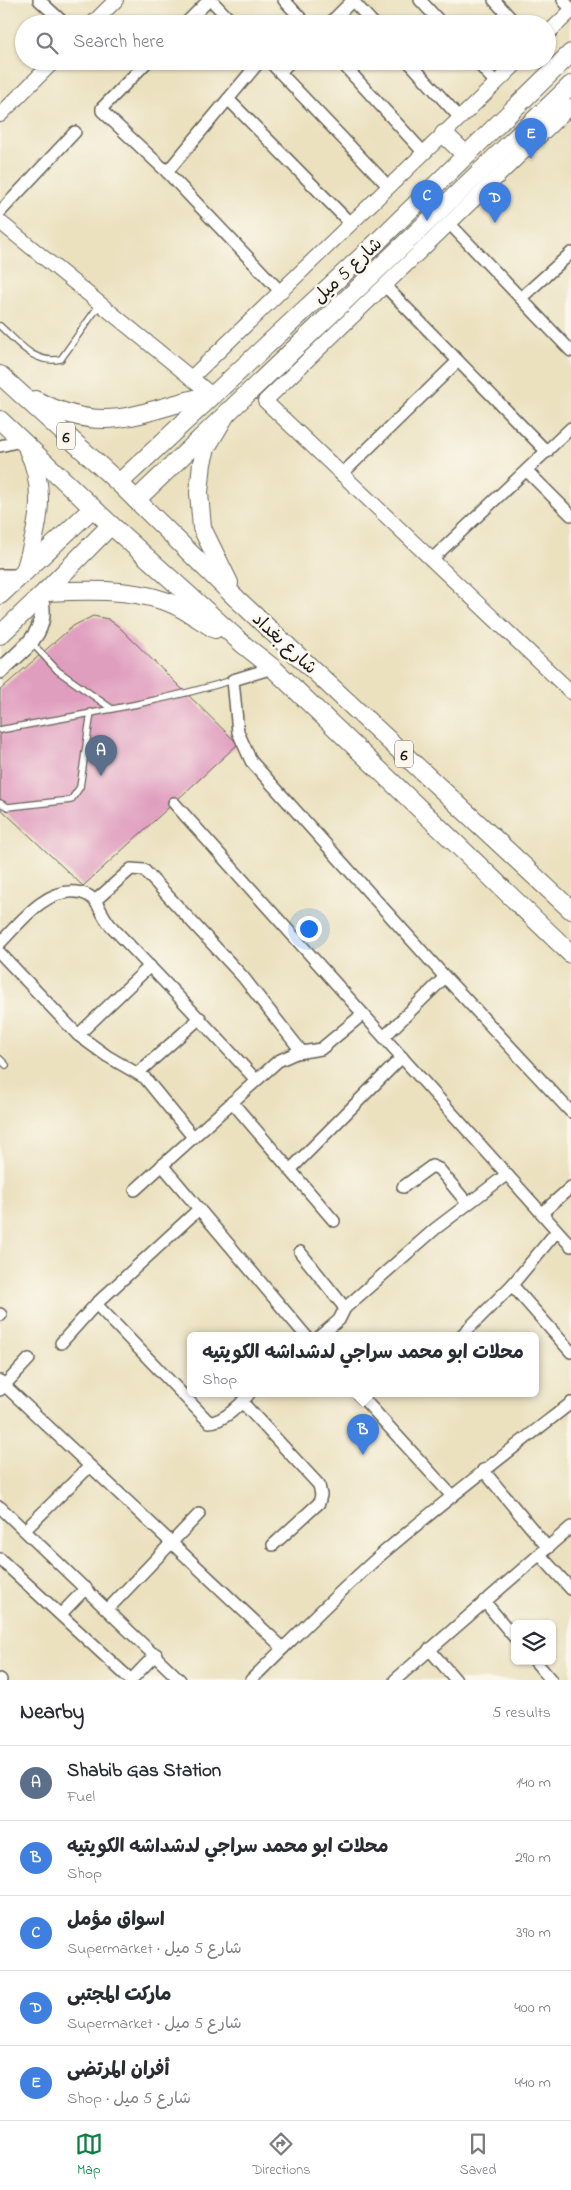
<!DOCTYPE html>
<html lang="en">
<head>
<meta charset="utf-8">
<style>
  :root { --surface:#fff; --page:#f2f2f3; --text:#2b2b33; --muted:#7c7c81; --line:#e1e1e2; --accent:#0b8043 }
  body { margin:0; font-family:"Indie Flower","Playpen Sans Arabic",sans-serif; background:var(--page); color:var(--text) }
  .controls { position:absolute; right:15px; bottom:15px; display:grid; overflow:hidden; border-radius:8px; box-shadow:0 1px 4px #0004 }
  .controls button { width:45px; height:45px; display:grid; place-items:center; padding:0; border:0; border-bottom:1px solid var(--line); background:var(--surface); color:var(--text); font:25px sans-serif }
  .you { position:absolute; left:308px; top:928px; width:18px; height:18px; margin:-12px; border:4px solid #fff; border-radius:50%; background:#1a73e8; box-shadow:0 0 0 8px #1a73e833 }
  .badge { display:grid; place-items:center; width:32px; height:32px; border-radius:50%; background:var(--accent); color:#fff; font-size:16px; font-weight:700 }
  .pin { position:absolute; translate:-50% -41px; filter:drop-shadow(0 1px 2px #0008) }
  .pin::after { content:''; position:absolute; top:26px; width:18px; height:15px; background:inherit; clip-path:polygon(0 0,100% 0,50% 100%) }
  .popup { position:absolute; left:187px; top:1332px; width:352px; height:65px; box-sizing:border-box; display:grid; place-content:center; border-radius:8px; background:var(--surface); filter:drop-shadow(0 1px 4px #0005); font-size:16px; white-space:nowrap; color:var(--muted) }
  .popup b { font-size:19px; color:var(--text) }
  .popup::after { content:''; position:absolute; left:50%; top:100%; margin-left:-10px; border:10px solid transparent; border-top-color:var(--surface) }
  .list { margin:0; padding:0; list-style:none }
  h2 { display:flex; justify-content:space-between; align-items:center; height:65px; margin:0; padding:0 20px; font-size:21px }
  h2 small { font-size:16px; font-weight:400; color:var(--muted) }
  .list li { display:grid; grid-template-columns:32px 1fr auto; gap:15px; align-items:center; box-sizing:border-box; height:75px; padding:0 20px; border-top:1px solid var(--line) }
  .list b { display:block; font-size:19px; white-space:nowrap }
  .list p { margin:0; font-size:16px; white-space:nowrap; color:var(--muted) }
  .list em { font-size:16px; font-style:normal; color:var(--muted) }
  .icon { flex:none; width:28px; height:28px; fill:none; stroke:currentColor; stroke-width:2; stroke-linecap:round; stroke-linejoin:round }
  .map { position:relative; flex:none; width:571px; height:1680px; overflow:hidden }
  .search { position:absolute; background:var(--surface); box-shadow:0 1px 4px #0004; left:15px; right:15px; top:15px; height:55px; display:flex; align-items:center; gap:12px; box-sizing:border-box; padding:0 18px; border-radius:28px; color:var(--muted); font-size:19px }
  .sheet { height:440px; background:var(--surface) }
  nav { display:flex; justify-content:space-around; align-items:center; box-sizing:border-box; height:70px; border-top:1px solid var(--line); background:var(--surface); font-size:14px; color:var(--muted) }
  nav a { display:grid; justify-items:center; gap:2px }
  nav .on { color:var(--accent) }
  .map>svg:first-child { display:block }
  .building { fill:#e09ebf }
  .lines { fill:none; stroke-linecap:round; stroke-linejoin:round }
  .service-casing { stroke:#646155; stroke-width:8 }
  .minor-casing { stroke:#646155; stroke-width:14 }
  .tertiary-casing { stroke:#646155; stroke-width:16 }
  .secondary-casing { stroke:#646155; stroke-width:18 }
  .primary-casing { stroke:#646155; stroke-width:20 }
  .trunk-casing { stroke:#646155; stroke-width:20 }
  .service { stroke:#fff; stroke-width:5.5 }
  .minor { stroke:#fff; stroke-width:11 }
  .tertiary { stroke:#fff; stroke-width:14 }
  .secondary { stroke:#fff; stroke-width:15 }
  .primary { stroke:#fff; stroke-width:18 }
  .trunk { stroke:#fff; stroke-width:18 }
  .labels { text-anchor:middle; stroke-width:5; stroke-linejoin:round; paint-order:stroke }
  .shield { fill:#fbf7ec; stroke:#5f5e5a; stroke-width:1 }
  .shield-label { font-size:16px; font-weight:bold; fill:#1c1c1c }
  .street-label { font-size:18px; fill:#1c1c1c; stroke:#fbf7ec }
</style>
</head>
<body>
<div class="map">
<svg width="571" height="1680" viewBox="0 0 571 1680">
  <rect width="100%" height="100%" fill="#fbf7ec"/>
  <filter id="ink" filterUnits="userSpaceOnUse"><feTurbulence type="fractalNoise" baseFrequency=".02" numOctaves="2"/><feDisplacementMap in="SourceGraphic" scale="10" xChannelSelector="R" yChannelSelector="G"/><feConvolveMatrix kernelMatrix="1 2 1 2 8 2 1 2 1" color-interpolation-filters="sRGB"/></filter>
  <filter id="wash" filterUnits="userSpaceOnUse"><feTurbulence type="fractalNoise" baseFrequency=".0096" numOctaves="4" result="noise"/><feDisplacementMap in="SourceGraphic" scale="20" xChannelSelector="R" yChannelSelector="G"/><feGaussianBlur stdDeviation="1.12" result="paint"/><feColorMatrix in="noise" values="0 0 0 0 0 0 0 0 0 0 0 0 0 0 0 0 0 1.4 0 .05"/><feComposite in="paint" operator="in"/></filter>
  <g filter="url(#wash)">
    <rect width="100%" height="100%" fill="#ebe1bf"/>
    <g id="blocks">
      <path class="building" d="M93 616 108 619 118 626 238 744 83 886 0 808V690L73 626Z"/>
    </g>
  </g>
  <g filter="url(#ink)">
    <use href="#blocks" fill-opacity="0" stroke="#646155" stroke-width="1"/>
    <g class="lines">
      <defs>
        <g id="service">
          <path d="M0 326C18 342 34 365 61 359L100 304"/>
          <path d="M31 642 58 671 112 709"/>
          <path d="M0 730C78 715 157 703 233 680"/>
          <path d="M0 803 8 807 71 800 80 787 91 712"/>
          <path d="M0 1059 6 1065"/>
        </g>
        <g id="minor">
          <path d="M39 0 65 24"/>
          <path d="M211 0 234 24"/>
          <path d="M284 0 306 24"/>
          <path d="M352 0 374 24"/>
          <path d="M420 0 442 24"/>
          <path d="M494 0 516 24"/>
          <path d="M563 0 571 9"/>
          <path d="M185 24 209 0"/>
          <path d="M329 24 353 0"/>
          <path d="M148 61 102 108V111L167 172 280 291"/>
          <path d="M269 61 389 187"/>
          <path d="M340 61 424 153"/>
          <path d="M408 61 460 118"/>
          <path d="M476 61 496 83"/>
          <path d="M280 72 291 61"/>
          <path d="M228 99 351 224"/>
          <path d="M167 172 260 61"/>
          <path d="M0 212 75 132"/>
          <path d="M449 223 571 351"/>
          <path d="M385 286 547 452"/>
          <path d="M521 298 571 253"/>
          <path d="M0 446 21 441"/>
          <path d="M527 471 571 515"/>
          <path d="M341 475 458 361"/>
          <path d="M431 560 571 428"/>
          <path d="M273 668 233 680 238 732 251 761 445 977 571 1112"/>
          <path d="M174 803 571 1246"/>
          <path d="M96 900 131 869 144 870 243 977 302 1052"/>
          <path d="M0 943C20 923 44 889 76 892 100 894 98 913 112 927 160 977 209 1028 256 1080"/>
          <path d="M0 953 78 1035 107 1056 145 1078 193 1137"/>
          <path d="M78 1035 150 966"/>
          <path d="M384 1037 445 977"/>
          <path d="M139 1072 200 1018"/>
          <path d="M232 1102 334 1221"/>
          <path d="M162 1165 306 1336"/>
          <path d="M290 1170 402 1057"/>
          <path d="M403 1187 432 1166 439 1169 467 1203"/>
          <path d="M135 1190 278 1061 296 1053 321 1049 363 1014"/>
          <path d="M542 1213 571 1187"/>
          <path d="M300 1252 345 1308"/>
          <path d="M512 1285 571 1352"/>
          <path d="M96 1304 209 1422C224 1422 241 1404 249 1394"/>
          <path d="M0 1314 1 1315"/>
          <path d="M320 1336 339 1320 345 1308 435 1229 506 1175"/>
          <path d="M461 1336 512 1285 557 1231"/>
          <path d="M61 1343 96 1304 199 1209"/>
          <path d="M0 1381 283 1648"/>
          <path d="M0 1390 29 1359"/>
          <path d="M359 1394 452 1496"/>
          <path d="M242 1402 319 1485 321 1495 319 1503 273 1545"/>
          <path d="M483 1470 548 1548"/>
          <path d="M0 1507 180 1680"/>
          <path d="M25 1530 90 1466"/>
          <path d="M540 1555 571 1589"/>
          <path d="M0 1559 131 1680"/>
          <path d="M484 1601 515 1638"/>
          <path d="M108 1609 199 1514"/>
          <path d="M61 1614 86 1588"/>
          <path d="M429 1649 456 1680"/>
          <path d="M535 1661 551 1680"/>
          <path d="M0 1679 1 1680"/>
          <path d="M131 1680 156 1654"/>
          <path d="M251 1680C295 1637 337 1593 383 1553 444 1501 508 1452 571 1403"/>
          <path d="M395 1680 571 1527"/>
        </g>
        <g id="tertiary">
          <path d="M92 24 116 0"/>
          <path d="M547 34 571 11"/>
          <path d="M571 106 265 401 571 692"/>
          <path d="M0 115 54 61"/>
          <path d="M0 222 212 395"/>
          <path d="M191 378 519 61"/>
        </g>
        <g id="secondary">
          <path d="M0 577H19"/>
          <path d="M0 671C24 648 50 633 40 597"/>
        </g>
        <g id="primary">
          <path d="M444 134 466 155"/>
          <path d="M119 483 372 247 571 53"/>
          <path d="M136 500 571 85"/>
          <path d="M0 595 93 508"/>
          <path d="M0 635 45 592 111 525"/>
        </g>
        <g id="trunk">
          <path d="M0 375 119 483 237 599 571 910"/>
          <path d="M35 400C110 438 138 410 212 395"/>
          <path d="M228 411 206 448 202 463 199 493 202 528 229 583"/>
          <path d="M0 420 111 525 244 645 273 668 571 954"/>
          <path d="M25 571C37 531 48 490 28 450"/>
          <path d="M45 592C84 590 130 588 168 602 184 608 200 620 215 629"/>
        </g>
      </defs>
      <use href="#service" class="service-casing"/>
      <use href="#minor" class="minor-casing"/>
      <use href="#tertiary" class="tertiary-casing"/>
      <use href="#secondary" class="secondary-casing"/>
      <use href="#primary" class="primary-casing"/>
      <use href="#trunk" class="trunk-casing"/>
      <use href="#service" class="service"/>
      <use href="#minor" class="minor"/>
      <use href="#tertiary" class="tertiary"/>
      <use href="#secondary" class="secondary"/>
      <use href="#primary" class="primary"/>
      <use href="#trunk" class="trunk"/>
    </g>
  </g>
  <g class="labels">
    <g class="shield">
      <rect x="57" y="422.5" width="18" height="27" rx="4"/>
      <rect x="395" y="740.5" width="18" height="27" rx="4"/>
    </g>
    <g class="shield-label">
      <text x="66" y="442">6</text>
      <text x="404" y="760">6</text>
    </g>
    <g class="street-label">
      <text transform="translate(347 270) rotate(-43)" y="6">شارع 5 ميل</text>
      <text transform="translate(285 643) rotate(43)" y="6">شارع بغداد</text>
    </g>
  </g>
</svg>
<div class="controls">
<button><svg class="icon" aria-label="layers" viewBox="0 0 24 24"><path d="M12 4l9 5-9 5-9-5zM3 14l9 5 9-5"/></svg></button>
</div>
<div class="you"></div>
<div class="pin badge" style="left:101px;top:776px;background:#5c6f8a">A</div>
<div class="pin badge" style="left:363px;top:1455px;background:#3f7fe0">B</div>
<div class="popup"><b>محلات ابو محمد سراجي لدشداشه الكويتيه</b>Shop</div>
<div class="pin badge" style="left:427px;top:221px;background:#3f7fe0">C</div>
<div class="pin badge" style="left:495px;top:223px;background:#3f7fe0">D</div>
<div class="pin badge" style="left:531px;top:159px;background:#3f7fe0">E</div>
<div class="search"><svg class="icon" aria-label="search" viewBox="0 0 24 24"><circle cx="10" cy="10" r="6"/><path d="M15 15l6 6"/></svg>Search here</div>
</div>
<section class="sheet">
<h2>Nearby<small>5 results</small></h2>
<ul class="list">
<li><span class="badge" style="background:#5c6f8a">A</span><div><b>Shabib Gas Station</b><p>Fuel</p></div><em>140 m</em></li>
<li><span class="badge" style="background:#3f7fe0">B</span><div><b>محلات ابو محمد سراجي لدشداشه الكويتيه</b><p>Shop</p></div><em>290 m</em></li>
<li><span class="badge" style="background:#3f7fe0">C</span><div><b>اسواق مؤمل</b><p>Supermarket · شارع 5 ميل</p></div><em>390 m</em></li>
<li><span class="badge" style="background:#3f7fe0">D</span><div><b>ماركت المجتبى</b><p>Supermarket · شارع 5 ميل</p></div><em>400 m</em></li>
<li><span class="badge" style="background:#3f7fe0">E</span><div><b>أفران المرتضى</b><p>Shop · شارع 5 ميل</p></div><em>440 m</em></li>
</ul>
</section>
<nav>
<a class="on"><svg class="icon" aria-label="map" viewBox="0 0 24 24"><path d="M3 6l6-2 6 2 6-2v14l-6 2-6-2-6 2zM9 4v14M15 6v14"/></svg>Map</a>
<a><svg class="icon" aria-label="directions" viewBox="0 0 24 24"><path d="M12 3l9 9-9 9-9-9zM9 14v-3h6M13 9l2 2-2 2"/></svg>Directions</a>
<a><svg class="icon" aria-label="saved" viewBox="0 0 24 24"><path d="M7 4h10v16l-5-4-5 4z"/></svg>Saved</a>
</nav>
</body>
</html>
